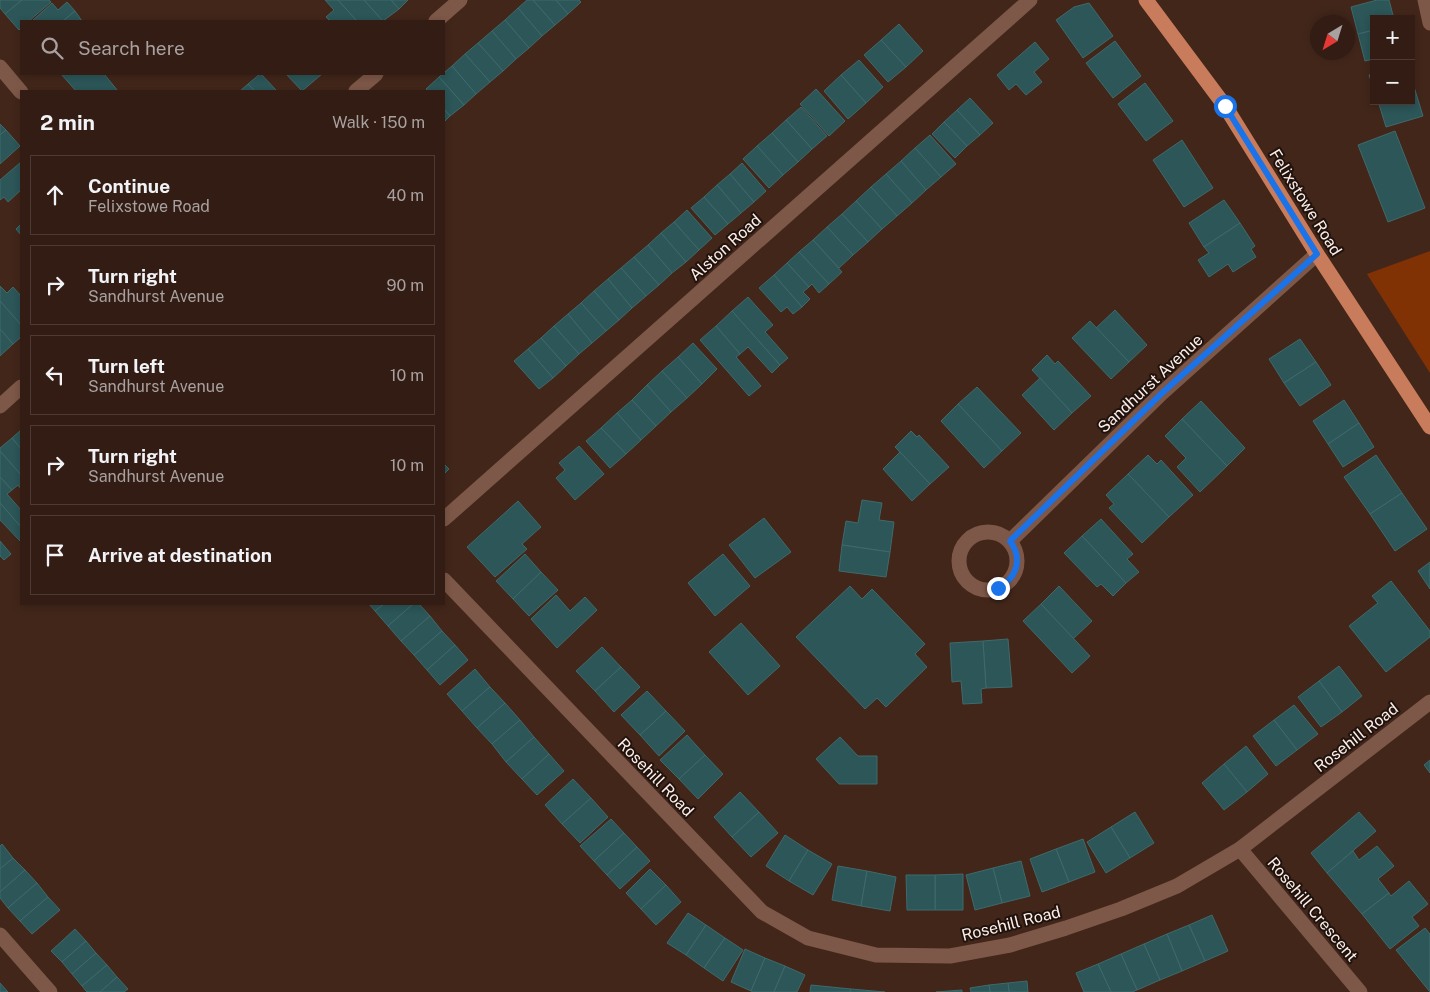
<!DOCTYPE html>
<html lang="en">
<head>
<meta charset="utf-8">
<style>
  :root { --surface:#321c14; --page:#3d2922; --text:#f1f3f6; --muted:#a8a1a0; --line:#4d3a34 }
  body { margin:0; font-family:"Public Sans",sans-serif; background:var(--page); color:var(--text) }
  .controls { position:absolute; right:15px; top:15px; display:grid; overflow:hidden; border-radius:0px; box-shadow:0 2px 8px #0003 }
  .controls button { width:45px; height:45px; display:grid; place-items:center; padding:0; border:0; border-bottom:1px solid var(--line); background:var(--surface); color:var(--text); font:25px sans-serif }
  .compass { position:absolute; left:1310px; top:15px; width:45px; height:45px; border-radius:50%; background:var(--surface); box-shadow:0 2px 8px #0003; rotate:218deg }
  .stop { position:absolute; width:15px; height:15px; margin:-11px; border:4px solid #1a73e8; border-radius:50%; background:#fff }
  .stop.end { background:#1a73e8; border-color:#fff; box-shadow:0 1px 5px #0008 }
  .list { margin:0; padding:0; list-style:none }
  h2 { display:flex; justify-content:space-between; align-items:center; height:65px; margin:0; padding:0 20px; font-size:21px }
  h2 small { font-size:16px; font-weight:400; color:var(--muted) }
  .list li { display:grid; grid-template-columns:32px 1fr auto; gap:15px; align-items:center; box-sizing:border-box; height:80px; margin:0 10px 10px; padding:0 10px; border:1px solid var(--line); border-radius:0px }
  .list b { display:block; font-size:19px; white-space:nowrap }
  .list p { margin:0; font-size:16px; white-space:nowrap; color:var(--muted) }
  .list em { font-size:16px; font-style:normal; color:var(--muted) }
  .icon { flex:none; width:28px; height:28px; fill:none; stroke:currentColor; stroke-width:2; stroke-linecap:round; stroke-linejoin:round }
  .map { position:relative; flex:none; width:1430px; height:992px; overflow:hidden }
  .search { position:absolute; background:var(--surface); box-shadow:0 2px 8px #0003; left:20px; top:20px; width:425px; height:55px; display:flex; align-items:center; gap:12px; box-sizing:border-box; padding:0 18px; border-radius:0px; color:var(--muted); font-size:19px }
  .panel { position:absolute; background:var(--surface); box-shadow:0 2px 8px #0003; left:20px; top:90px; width:425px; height:515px; border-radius:0px }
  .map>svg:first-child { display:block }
  .green { fill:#813205 }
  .building { fill:#2c5658; stroke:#3f6a6c }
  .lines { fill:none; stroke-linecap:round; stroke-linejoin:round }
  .minor { stroke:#7d5747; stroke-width:15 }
  .tertiary { stroke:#7d5747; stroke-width:15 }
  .primary { stroke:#c97c5b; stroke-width:15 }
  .route { stroke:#1a73e8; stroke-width:6 }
  .labels { text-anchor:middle; stroke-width:4; stroke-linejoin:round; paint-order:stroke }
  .street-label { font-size:16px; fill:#feeee8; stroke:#20130e }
</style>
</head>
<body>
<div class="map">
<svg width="1430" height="992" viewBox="0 0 1430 992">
  <rect width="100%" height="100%" fill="#42261a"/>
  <path class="green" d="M1430 251V373L1367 274Z"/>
  <g class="building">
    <path d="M0 0H22L5 14 0 8Z"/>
    <path d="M22 0H49L51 2 29 21H21V28L19 30 5 14Z"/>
    <path d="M325 0H338L357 21H330L326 17 334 10Z"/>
    <path d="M338 0H364L383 21H357Z"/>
    <path d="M364 0H391L399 9 383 21Z"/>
    <path d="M391 0H408L399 9Z"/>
    <path d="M527 0H533L555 25 542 36 518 8Z"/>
    <path d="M533 0H556L568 14 555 25Z"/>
    <path d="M556 0H579L581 2 568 14Z"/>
    <path d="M1377 0H1389L1394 19H1374V30L1358 34 1351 7Z"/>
    <path d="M67 2 75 11 63 21H32L52 3 58 10Z"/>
    <path d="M1089 3 1113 36 1083 58 1056 20 1074 7Z"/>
    <path d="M518 8 542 36 529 48 505 20Z"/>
    <path d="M75 11 82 21H63Z"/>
    <path d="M505 20 529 48 516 59 492 31Z"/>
    <path d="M899 24 923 51 906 67 881 40Z"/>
    <path d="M1374 30V59L1365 61 1358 34Z"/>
    <path d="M492 31 516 59 503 71 478 43Z"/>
    <path d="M881 40 906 67 888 82 864 55Z"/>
    <path d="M1115 41 1141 76 1113 98 1086 63Z"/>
    <path d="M1035 42 1049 59 1034 72 1042 82 1026 95 1016 84 1009 90 997 75Z"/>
    <path d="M478 43 503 71 490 82 465 54Z"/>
    <path d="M465 54 490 82 476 94 452 66Z"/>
    <path d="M859 60 883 87 866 103 841 75Z"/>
    <path d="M452 66 476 94 464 105 439 77Z"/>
    <path d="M61 74H104L118 91H76Z"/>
    <path d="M260 74H261L277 91H255L248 84Z"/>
    <path d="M286 74H322L302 91Z"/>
    <path d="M1374 74V89L1369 75Z"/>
    <path d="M841 75 866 103 848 119 824 91Z"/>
    <path d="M439 77 464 105 450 116 444 109V91H428L426 89Z"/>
    <path d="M1411 78 1415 90 1411 91Z"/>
    <path d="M1145 83 1173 121 1146 141 1118 104Z"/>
    <path d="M248 84 255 91H240Z"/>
    <path d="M816 89 845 121 829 136 800 104Z"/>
    <path d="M1415 90 1423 116 1386 127 1378 101H1411V91Z"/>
    <path d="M970 98 993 123 980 135 957 110Z"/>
    <path d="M801 107 827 136 812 149 786 120Z"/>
    <path d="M444 109 450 116 444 122Z"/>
    <path d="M957 110 980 135 967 146 944 122Z"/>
    <path d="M786 120 812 149 798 162 772 133Z"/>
    <path d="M944 122 967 146 955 158 932 134Z"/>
    <path d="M0 124 6 130 0 135Z"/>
    <path d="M6 130 20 146 0 164V135Z"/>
    <path d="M1395 131 1425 208 1388 222 1358 145Z"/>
    <path d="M772 133 798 162 783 175 757 146Z"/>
    <path d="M930 135 956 164 941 177 915 148Z"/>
    <path d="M1182 140 1213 188 1184 207 1153 160Z"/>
    <path d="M757 146 783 175 769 188 743 159Z"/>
    <path d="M915 148 941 177 926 190 901 161Z"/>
    <path d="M901 161 926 190 912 203 886 174Z"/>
    <path d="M21 162V190L8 202 4 197 0 200V180Z"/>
    <path d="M742 163 766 191 754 202 730 174Z"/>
    <path d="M730 174 754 202 741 213 717 185Z"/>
    <path d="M886 174 912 203 897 216 871 187Z"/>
    <path d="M717 185 741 213 728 224 704 197Z"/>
    <path d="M871 187 897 216 882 229 856 201Z"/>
    <path d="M704 197 728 224 715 235 691 208Z"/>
    <path d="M1224 200 1240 223 1204 247 1189 223Z"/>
    <path d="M856 201 882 229 868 242 842 214Z"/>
    <path d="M687 210 712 238 699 250 674 222Z"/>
    <path d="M842 214 868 242 853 255 827 227Z"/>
    <path d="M674 222 699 250 686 262 661 233Z"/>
    <path d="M1240 223 1255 246 1251 249 1256 257 1233 272 1228 264 1209 277 1198 260 1209 253 1204 247Z"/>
    <path d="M21 224V235L16 229Z"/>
    <path d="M827 227 853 255 839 268 813 240Z"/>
    <path d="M661 233 686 262 672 273 648 245Z"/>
    <path d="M813 240 842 272 829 284 799 252Z"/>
    <path d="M648 245 672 273 659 285 634 257Z"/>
    <path d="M799 252 829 284 819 293 812 284 809 287 787 263Z"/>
    <path d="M634 257 659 285 646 296 621 268Z"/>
    <path d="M787 263 809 287 803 292 810 299 802 307 774 275Z"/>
    <path d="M621 268 646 296 632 308 608 279Z"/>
    <path d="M774 275 802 307 793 314 787 307 781 312 759 288Z"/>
    <path d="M608 279 632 308 619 320 594 291Z"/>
    <path d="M0 286 7 293 13 287 21 296V325L0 301Z"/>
    <path d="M594 291 619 320 606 331 581 303Z"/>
    <path d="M748 297 773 325 765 332 788 358 780 365 732 311Z"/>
    <path d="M0 301 21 325V337L13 344 0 329Z"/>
    <path d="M581 303 606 331 592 343 568 314Z"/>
    <path d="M1115 310 1147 345 1129 362 1096 328Z"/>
    <path d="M732 311 780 365 772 373 748 347 740 354 716 326Z"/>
    <path d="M568 314 592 343 579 354 554 326Z"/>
    <path d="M1090 321 1129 362 1111 379 1072 338Z"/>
    <path d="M554 326 579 354 566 366 541 338Z"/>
    <path d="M716 326 740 354 736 357 761 386 749 396 700 340Z"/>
    <path d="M0 329 13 344 0 356Z"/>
    <path d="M541 338 566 366 553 378 528 349Z"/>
    <path d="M1300 339 1316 362 1284 383 1269 359Z"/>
    <path d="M693 343 717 369 702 384 678 357Z"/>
    <path d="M528 349 553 378 539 389 514 361Z"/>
    <path d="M1047 355 1055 364 1058 361 1091 396 1072 413 1032 370Z"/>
    <path d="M678 357 702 384 687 398 662 371Z"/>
    <path d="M1316 362 1331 385 1300 406 1284 383Z"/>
    <path d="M662 371 687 398 671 412 647 385Z"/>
    <path d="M1040 378 1072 413 1054 430 1022 395Z"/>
    <path d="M647 385 671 412 656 426 632 400Z"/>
    <path d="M977 387 1021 433 1002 451 958 404Z"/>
    <path d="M632 400 656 426 641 440 617 413Z"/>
    <path d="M1344 400 1359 423 1328 444 1313 421Z"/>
    <path d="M1201 401 1245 448 1227 466 1182 419Z"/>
    <path d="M958 404 1002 451 984 468 941 421Z"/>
    <path d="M617 413 641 440 626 454 601 428Z"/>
    <path d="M1182 419 1227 466 1200 492 1177 467 1186 458 1165 436Z"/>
    <path d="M1359 423 1374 447 1343 467 1328 444Z"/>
    <path d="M601 428 626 454 610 468 586 441Z"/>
    <path d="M21 430V449L12 438Z"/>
    <path d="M911 431 917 437 919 435 949 467 930 484 895 447Z"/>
    <path d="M12 438 21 449V475L0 451V448Z"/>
    <path d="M579 446 604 474 575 500 556 478 565 470 559 463Z"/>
    <path d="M0 451 21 475V489L18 485 12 490 0 477Z"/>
    <path d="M900 452 930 484 912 501 883 469Z"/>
    <path d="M1148 455 1157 464 1161 460 1193 495 1169 517 1128 474Z"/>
    <path d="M1376 455 1402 493 1370 514 1344 477Z"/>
    <path d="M444 464 449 469 444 474Z"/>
    <path d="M1128 474 1169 517 1142 543 1109 508 1114 504 1106 495Z"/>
    <path d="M0 477 12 490 7 494 21 510V527L0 503Z"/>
    <path d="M1402 493 1427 529 1395 551 1370 514Z"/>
    <path d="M862 500 882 503 879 520 894 522 890 552 842 545 846 521 858 523Z"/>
    <path d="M518 501 541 527 522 544 527 549 495 577 467 547Z"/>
    <path d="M0 503 21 527V542L0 520Z"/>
    <path d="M764 518 791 552 755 578 729 545Z"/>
    <path d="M1101 519 1133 554 1127 559 1139 572 1126 583 1082 536Z"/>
    <path d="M1082 536 1126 583 1113 596 1101 584 1097 587 1064 553Z"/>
    <path d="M0 541 11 554 4 560 0 556Z"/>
    <path d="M842 545 890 552 886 577 839 571Z"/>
    <path d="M525 554 541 572 513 599 496 581Z"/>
    <path d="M723 554 750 586 715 616 688 583Z"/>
    <path d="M1430 562V589L1418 571Z"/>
    <path d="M541 572 558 590 529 616 513 599Z"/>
    <path d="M1391 581 1430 631V637L1386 672 1349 626 1378 603 1372 596Z"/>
    <path d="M850 586 862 599 872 589 925 644 915 654 927 667 886 707 877 698 865 709 796 637Z"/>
    <path d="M1059 586 1092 621 1073 639 1041 604Z"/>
    <path d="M556 595 570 611 585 597 597 610 557 648 531 619Z"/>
    <path d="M369 604H384L375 611Z"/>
    <path d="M384 604H413L388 626 375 611Z"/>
    <path d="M413 604H419L430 616 401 641 388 626Z"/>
    <path d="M1041 604 1090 656 1072 673 1023 621Z"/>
    <path d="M430 616 442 631 414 655 401 641Z"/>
    <path d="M741 623 780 666 748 695 709 652Z"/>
    <path d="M442 631 455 645 427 670 414 655Z"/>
    <path d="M1008 639 1012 687 986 688 983 641Z"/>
    <path d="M983 641 986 688 981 689 982 703 963 704 961 681 952 682 950 643Z"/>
    <path d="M455 645 468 660 440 685 427 670Z"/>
    <path d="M602 647 621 667 595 691 576 671Z"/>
    <path d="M1339 666 1362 696 1342 712 1319 681Z"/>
    <path d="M621 667 640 687 614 712 595 691Z"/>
    <path d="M475 669 490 687 462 711 447 694Z"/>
    <path d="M1319 681 1342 712 1321 727 1298 697Z"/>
    <path d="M490 687 505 703 477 728 462 711Z"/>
    <path d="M647 691 666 711 640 735 621 715Z"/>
    <path d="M505 703 520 720 492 744 477 728Z"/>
    <path d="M1294 705 1318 734 1297 750 1274 720Z"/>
    <path d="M666 711 685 731 659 756 640 735Z"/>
    <path d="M520 720 534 737 506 762 492 744Z"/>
    <path d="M1274 720 1297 750 1276 766 1253 736Z"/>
    <path d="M687 735 705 755 679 779 660 760Z"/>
    <path d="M534 737 549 754 522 779 506 762Z"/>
    <path d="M840 737 858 756H877V784H839L816 759Z"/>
    <path d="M1246 746 1268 774 1247 792 1224 764Z"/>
    <path d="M549 754 564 771 537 795 522 779Z"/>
    <path d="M705 755 723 774 698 799 679 779Z"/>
    <path d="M1430 760V773L1424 765Z"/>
    <path d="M1224 764 1247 792 1224 810 1202 783Z"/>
    <path d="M573 779 591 798 562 824 545 805Z"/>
    <path d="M740 792 759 812 732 837 714 817Z"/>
    <path d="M591 798 608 817 580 843 562 824Z"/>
    <path d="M759 812 778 833 751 857 732 837Z"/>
    <path d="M1135 812 1154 843 1130 858 1111 827Z"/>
    <path d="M1359 812 1376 831 1327 873 1311 853Z"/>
    <path d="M611 819 624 833 594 861 580 846Z"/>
    <path d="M1111 827 1130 858 1106 873 1087 842Z"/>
    <path d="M624 833 637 847 607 875 594 861Z"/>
    <path d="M785 835 808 850 789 881 766 866Z"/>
    <path d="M1083 839 1095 872 1069 882 1056 849Z"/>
    <path d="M2 844 13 858 0 869V846Z"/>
    <path d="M1377 846 1394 866 1378 879 1389 893 1362 914 1327 873 1353 851 1359 860Z"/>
    <path d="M637 847 650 861 620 889 607 875Z"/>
    <path d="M1056 849 1069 882 1042 892 1030 859Z"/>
    <path d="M808 850 832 864 813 895 789 881Z"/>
    <path d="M13 858 25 870 0 892V869Z"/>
    <path d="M1021 861 1030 896 1002 903 993 868Z"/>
    <path d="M838 866 867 871 861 906 832 900Z"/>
    <path d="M993 868 1002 903 975 910 966 875Z"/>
    <path d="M650 869 666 885 641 909 626 893Z"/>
    <path d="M25 870 37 883 8 908 0 898V892Z"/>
    <path d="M867 871 896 877 890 911 861 906Z"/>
    <path d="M963 874V910H935V875Z"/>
    <path d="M906 875H935V910H907Z"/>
    <path d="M1409 881 1428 904 1412 917 1419 926 1390 949 1362 914 1389 893 1391 896Z"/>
    <path d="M37 883 48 897 20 921 8 908Z"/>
    <path d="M666 885 681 902 656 925 641 909Z"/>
    <path d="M48 897 60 910 32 934 20 921Z"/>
    <path d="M688 913 706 925 686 955 667 943Z"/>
    <path d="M1212 915 1228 951 1205 961 1189 925Z"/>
    <path d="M706 925 725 938 704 968 686 955Z"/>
    <path d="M1189 925 1205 961 1182 971 1167 934Z"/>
    <path d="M1425 928 1430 934V992L1396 950Z"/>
    <path d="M75 929 86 941 62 962 51 951Z"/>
    <path d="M1167 934 1182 971 1160 980 1144 944Z"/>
    <path d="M725 938 743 950 723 981 704 968Z"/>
    <path d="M86 941 96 953 72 974 62 962Z"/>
    <path d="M1144 944 1160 980 1137 990 1121 954Z"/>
    <path d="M745 949 765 958 751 991 731 982Z"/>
    <path d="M96 953 107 965 82 986 72 974Z"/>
    <path d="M1121 954 1137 990 1132 992H1111L1098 964Z"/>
    <path d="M765 958 785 966 774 992H753L751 991Z"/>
    <path d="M1098 964 1111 992H1084L1076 973Z"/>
    <path d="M107 965 117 977 100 992H87L82 986Z"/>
    <path d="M785 966 805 975 797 992H774Z"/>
    <path d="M117 977 128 989 124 992H100Z"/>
    <path d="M1027 981 1028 992H1009L1008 983Z"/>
    <path d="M0 983 8 992H0Z"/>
    <path d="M1008 983 1009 992H990L989 985Z"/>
    <path d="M811 985 851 989 850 992H810Z"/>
    <path d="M989 985 990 992H971L970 988Z"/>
    <path d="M851 989 885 992H850Z"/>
    <path d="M962 990V992H936Z"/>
  </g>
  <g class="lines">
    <g class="minor">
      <path d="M436 21 460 0"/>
      <path d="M0 67 21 92"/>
      <path d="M356 91 376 74"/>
      <path d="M0 406 21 387"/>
      <path d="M444 519 1030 0"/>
      <circle cx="988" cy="561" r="29"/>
      <path d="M1010 541 1162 393 1317 254"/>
      <path d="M444 580 762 912 808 938 876 955 950 956 1010 945 1066 928 1121 909 1177 886 1240 849 1430 702"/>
      <path d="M1240 849 1360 992"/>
      <path d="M0 935 50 992"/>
    </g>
    <path class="tertiary" d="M1425 0 1430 23"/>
    <path class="primary" d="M1146 0 1225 106 1317 254 1430 427"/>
  </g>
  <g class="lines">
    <path class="route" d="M998 588C1017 578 1023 559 1010 541L1162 393 1317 254 1225 106"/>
  </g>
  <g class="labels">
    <g class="street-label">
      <text transform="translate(1306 202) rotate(58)" y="6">Felixstowe Road</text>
      <text transform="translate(725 247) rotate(-42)" y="6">Alston Road</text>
      <text transform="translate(1150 383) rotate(-43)" y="6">Sandhurst Avenue</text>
      <text transform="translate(1356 737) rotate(-38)" y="6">Rosehill Road</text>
      <text transform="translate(656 777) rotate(46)" y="6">Rosehill Road</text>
      <text transform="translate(1313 909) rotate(50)" y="6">Rosehill Crescent</text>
      <text transform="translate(1011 923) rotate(-14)" y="6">Rosehill Road</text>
    </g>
  </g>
</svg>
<div class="controls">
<button>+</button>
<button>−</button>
</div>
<svg class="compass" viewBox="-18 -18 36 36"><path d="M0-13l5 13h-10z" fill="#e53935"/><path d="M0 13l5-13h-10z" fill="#a8a1a0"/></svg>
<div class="stop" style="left:1225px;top:106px"></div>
<div class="stop end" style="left:998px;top:588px"></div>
<div class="search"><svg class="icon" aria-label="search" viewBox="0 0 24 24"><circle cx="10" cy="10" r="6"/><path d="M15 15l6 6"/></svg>Search here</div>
<section class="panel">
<h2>2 min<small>Walk · 150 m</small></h2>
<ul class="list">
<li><svg class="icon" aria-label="ahead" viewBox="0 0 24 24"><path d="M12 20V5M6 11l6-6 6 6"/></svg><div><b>Continue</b><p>Felixstowe Road</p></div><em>40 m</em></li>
<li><svg class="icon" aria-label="right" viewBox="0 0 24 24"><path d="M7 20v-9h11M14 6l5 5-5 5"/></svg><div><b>Turn right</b><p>Sandhurst Avenue</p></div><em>90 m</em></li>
<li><svg class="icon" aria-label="left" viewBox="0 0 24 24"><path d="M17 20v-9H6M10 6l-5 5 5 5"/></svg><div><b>Turn left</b><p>Sandhurst Avenue</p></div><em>10 m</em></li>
<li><svg class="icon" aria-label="right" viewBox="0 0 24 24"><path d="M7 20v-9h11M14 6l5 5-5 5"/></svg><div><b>Turn right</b><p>Sandhurst Avenue</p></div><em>10 m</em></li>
<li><svg class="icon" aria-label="arrive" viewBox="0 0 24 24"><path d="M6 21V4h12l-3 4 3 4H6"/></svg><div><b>Arrive at destination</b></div></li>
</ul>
</section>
</div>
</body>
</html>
